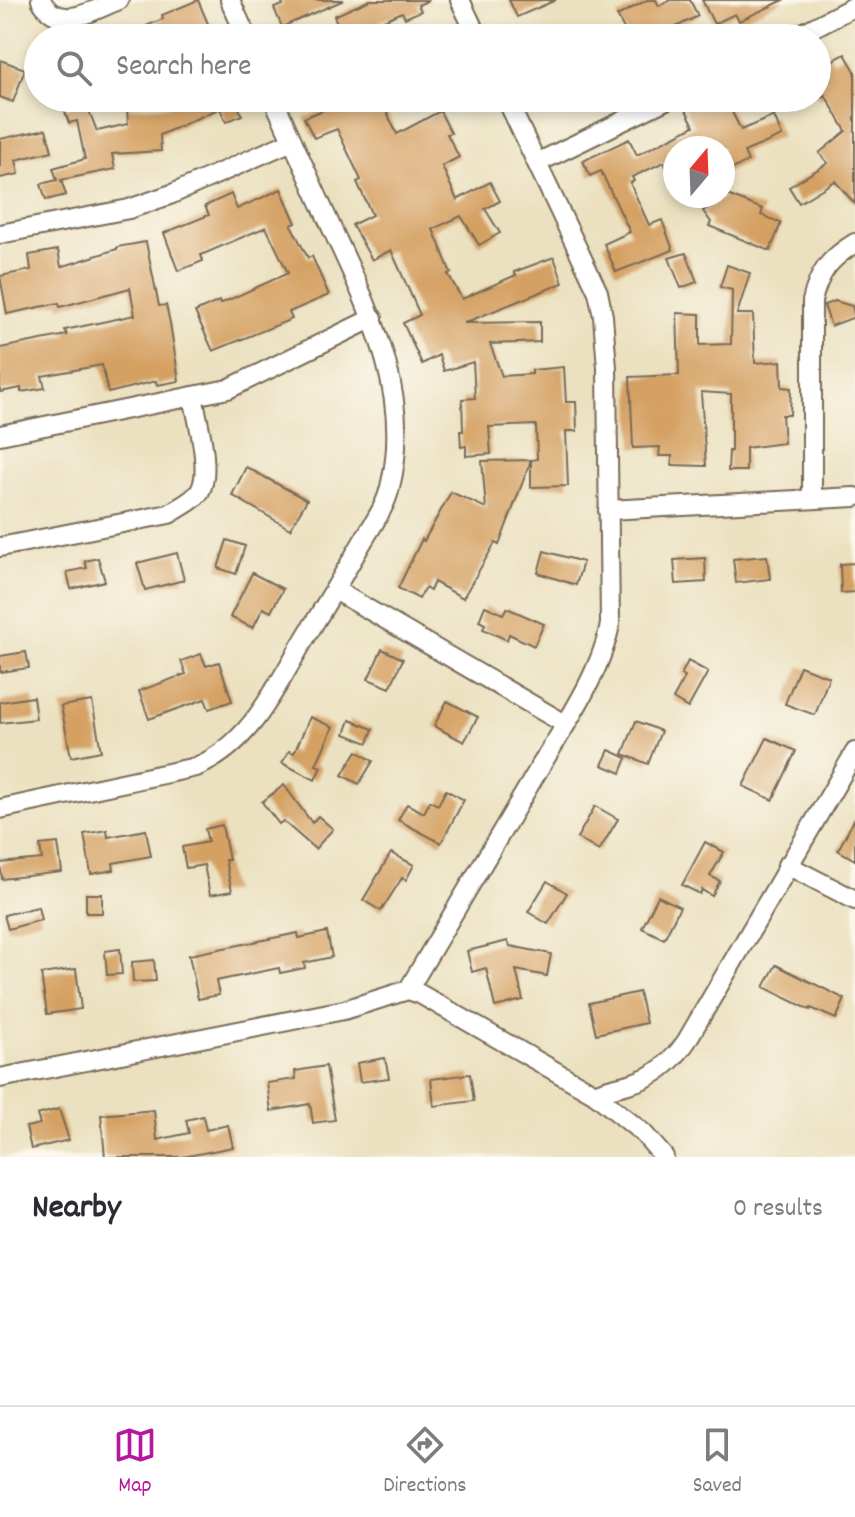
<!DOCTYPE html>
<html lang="en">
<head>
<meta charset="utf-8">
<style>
  :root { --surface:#fff; --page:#f7f7f7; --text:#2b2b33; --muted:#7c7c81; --line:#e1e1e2; --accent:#b5179e }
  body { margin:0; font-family:Dekko,sans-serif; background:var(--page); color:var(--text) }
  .compass { position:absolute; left:663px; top:136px; width:72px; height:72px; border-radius:50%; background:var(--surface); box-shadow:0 4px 12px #0003; rotate:19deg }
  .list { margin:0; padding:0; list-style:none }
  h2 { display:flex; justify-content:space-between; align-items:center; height:104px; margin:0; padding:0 32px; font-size:34px }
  h2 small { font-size:26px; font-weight:400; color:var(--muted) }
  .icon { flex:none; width:44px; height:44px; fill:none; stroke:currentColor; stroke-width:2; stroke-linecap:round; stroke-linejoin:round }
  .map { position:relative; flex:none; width:855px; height:1157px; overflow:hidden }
  .search { position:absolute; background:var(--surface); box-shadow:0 4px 12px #0003; left:24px; right:24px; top:24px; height:88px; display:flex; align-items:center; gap:20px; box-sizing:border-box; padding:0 28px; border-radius:44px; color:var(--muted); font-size:30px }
  .sheet { height:248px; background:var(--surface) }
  nav { display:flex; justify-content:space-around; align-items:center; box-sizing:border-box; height:112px; border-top:2px solid var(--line); background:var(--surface); font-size:22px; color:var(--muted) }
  nav a { display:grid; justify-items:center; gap:4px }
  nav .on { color:var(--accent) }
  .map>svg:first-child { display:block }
  .building { fill:#d5a164 }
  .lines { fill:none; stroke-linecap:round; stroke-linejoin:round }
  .minor-casing { stroke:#796a57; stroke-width:22 }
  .minor { stroke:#fff; stroke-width:18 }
</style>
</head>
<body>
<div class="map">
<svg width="855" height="1157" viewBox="0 0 855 1157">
  <rect width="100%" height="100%" fill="#fbf7ec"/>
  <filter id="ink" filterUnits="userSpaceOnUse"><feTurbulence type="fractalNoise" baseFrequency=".0125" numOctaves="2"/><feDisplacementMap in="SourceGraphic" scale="16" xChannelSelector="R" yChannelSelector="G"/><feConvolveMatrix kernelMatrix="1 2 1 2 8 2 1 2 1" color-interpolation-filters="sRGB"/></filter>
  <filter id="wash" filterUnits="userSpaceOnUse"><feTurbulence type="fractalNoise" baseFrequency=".006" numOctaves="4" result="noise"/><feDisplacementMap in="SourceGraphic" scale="32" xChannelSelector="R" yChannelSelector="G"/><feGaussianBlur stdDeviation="1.8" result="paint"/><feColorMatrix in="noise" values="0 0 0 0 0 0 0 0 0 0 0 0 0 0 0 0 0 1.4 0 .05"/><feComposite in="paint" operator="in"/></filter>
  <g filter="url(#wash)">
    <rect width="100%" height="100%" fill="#ebe1c0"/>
    <g id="blocks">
      <g class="building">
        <path d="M198 0 214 38H118L163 19 162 15Z"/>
        <path d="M281 0H344L282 27 274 8 283 5Z"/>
        <path d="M370 0H429L418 5 421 11 405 18 402 12 343 38 334 16Z"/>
        <path d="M509 0H556L517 17Z"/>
        <path d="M647 0H656L659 6 671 0H690L698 16 654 38H629L617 16Z"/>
        <path d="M702 0H784L739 21 735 14 714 24Z"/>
        <path d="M819 38 832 61 845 54 855 71V204L835 181 799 203 789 187 828 163 819 153 846 131 825 95 817 99V39Z"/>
        <path d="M0 60 25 69 13 102 0 97Z"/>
        <path d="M72 98H84L97 131 128 124 127 108 172 106 168 98H243L236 101 242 115 226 122 220 108 160 135 161 151 112 154 115 169 61 180 66 195 46 200 41 184 57 180 53 168 85 159 77 121 69 123 64 109 74 105Z"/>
        <path d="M351 98H380L397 134 440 111 451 133 447 134 459 157 442 166 457 200 490 182 500 201 485 209 500 233 479 245 461 216 433 229 451 273 448 274 462 299 516 275 514 272 554 257 563 283 464 323 540 322V342L490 344 502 376 532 374V370L564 367 566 402H576L577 431H566L568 486 531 487V460L537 459 536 425 489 427 491 454 466 456V446L461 447 460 431H463L462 399 475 398 473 362 444 371 439 355 422 364 403 323 420 315 391 250 372 260 352 225 372 215 357 182 361 180 337 129 314 138 304 118Z"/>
        <path d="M700 98H725L741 130 774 116 782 136 744 152 748 161 723 174V148H675V186L664 162 632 177 634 181 630 183 649 225 662 220 673 250 616 272 604 244 630 232 601 171 590 176 583 161 629 139 637 155 694 126 684 106Z"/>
        <path d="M46 129 52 151 16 160 19 174 0 178V139Z"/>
        <path d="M281 189 296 223 291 225 308 258 312 256 329 295 289 312 292 319 213 351 195 312 219 301 220 304 288 273 266 227 201 255 203 261 178 271 164 233 209 215 205 206 231 194 237 209Z"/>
        <path d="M727 195 763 209 761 215 781 223 770 251 709 226 711 222 703 211Z"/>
        <path d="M146 242 159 306 166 305 170 323 179 381 157 385 156 381 108 393 102 365 42 376 45 388 21 392V388L0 392V348L67 335 65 330 135 315 130 288 60 307 59 303 7 314 0 276 31 270 29 255 58 250 61 267 117 249V247Z"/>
        <path d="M686 253 697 282 681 288 669 258Z"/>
        <path d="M727 265 750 273 737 314H753L755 363 781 361 782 387 791 388 790 415H782L784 443 746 448V471H728L729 451H731V394L701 392 706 466 672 465V456H659L660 447 633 448 630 377 679 375 677 313 700 314V345L731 344 732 290 720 287Z"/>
        <path d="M835 301 852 306 855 317 831 326 824 305Z"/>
        <path d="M531 460 499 545 495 543 463 598 434 582 430 591 425 588 419 599 398 588 422 539 424 541 451 492 486 508 482 461Z"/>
        <path d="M246 467 307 500 290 529 232 495Z"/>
        <path d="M227 540 245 546 236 574 218 568Z"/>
        <path d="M544 551 583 562 576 585 538 573Z"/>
        <path d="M177 553 184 580 145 590 137 563Z"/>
        <path d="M767 556 770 579 736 583 733 559Z"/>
        <path d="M98 558 105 581 71 589 67 572 87 568 85 561Z"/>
        <path d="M705 558 706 582 676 584 674 560Z"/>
        <path d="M855 563V592L841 593 840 564Z"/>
        <path d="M252 573 283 589 271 612 263 608 253 628 230 617Z"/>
        <path d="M485 606 503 614 507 608 544 624 534 646 509 634 507 640 483 629 485 624 479 621Z"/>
        <path d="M382 649 403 659 390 688 368 679Z"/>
        <path d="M26 652 29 668 0 672V656Z"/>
        <path d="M201 654 206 666 219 662 232 701 209 709 205 699 149 719 139 691 186 674 181 661Z"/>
        <path d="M688 661 708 672 688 708 673 699 685 677 681 675Z"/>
        <path d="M800 666 829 677 815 715 785 704Z"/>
        <path d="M33 697 36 719 0 723V702Z"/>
        <path d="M92 701 101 751 71 757 61 706Z"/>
        <path d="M447 701 478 717 464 742 434 726Z"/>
        <path d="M310 717 333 727 316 765 321 767 315 780 282 763 289 751 294 753Z"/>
        <path d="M350 720 373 729 368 743 345 734Z"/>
        <path d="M636 721 661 731 648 764 623 754Z"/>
        <path d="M767 738 796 751 773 800 743 786Z"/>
        <path d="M609 750 627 758 621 773 602 765Z"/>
        <path d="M357 751 373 761 359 784 342 775Z"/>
        <path d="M284 785 312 823 318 816 333 829 315 849 283 821 279 824 262 802Z"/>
        <path d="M446 790 464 800 441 843 398 820 407 804 424 813 430 801 438 805Z"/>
        <path d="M595 806 618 819 599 851 577 838Z"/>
        <path d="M855 818V860L838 850Z"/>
        <path d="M222 825 229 860H225L232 891 210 895 204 865 186 868 182 847 208 842 205 829Z"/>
        <path d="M107 830 108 837 146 830 151 856 113 863 114 870 91 874 84 834Z"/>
        <path d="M705 842 724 852 710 876 720 881 712 896 702 890 700 894 682 885Z"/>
        <path d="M58 843 62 872 2 879 0 863 42 859 40 845Z"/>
        <path d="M391 853 414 865 406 880 402 878 381 911 363 900Z"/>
        <path d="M547 881 567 893 548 924 528 912Z"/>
        <rect x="86" y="894" width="16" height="19"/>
        <path d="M658 896 680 907 664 939 642 928Z"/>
        <path d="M38 907 41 920 8 929 4 915Z"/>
        <path d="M327 932 332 957 304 963 305 968 280 973 279 968 216 981 219 995 198 999 189 955 298 933 299 938Z"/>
        <path d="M508 941 510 946 551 954 547 976 516 970 523 1000 495 1007 486 968 472 972 467 951Z"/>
        <path d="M120 949 122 974 107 975 105 951Z"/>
        <path d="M154 960 156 981 133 982 132 962Z"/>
        <path d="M776 965 845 999 836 1019 811 1008 810 1010 764 987Z"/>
        <path d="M76 969 81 1009 47 1014 41 974Z"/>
        <path d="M639 992 646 1023 596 1034 589 1003Z"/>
        <path d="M385 1058 389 1078 360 1082 357 1063Z"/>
        <path d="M326 1066 335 1120 313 1123 310 1104 271 1111 267 1083 296 1079 295 1071Z"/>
        <path d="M470 1074 474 1101 434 1106 431 1079Z"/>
        <path d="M59 1109 69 1140 31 1149 26 1127 40 1124 37 1115Z"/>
        <path d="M154 1110 157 1140 189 1133 186 1120 203 1116 206 1130 228 1125 233 1147 183 1157H105L101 1115Z"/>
      </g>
    </g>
  </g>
  <g filter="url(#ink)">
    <use href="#blocks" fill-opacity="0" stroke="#796a57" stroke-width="2"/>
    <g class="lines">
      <defs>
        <g id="minor">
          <path d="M41 0C58 33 93 10 119 0"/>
          <path d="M230 0 247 38"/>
          <path d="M460 0 478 38"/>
          <path d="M793 38 855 6"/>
          <path d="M537 163 670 98"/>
          <path d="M0 234 129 209 172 194 292 141"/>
          <path d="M0 435 228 389 373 318"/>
          <path d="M812 499V301C819 272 830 258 855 243"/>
          <path d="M608 510 855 497"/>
          <path d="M0 547 169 514C178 508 194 501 200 491 212 470 197 419 193 396"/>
          <path d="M335 590 565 724"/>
          <path d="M0 809 196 767C252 744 277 684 307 635 326 604 345 572 363 541 373 524 386 506 390 487 413 396 370 311 333 231 313 187 293 143 273 98"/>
          <path d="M787 865 855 900"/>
          <path d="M408 990C451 917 494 845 537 772 563 728 601 674 610 624L607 368 603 316 598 292 506 98"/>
          <path d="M0 1078 344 1010 408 990 420 994 595 1094C607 1088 619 1087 632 1083 656 1076 672 1062 686 1042L855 752"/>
          <path d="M595 1094 643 1133 664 1157"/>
        </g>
      </defs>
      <use href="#minor" class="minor-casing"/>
      <use href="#minor" class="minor"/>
    </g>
  </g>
</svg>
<svg class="compass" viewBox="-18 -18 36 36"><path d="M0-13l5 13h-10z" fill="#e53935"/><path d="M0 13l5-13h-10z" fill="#7c7c81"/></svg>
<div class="search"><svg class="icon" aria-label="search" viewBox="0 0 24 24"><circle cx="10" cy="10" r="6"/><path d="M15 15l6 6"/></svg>Search here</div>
</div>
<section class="sheet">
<h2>Nearby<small>0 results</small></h2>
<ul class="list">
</ul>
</section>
<nav>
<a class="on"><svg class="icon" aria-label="map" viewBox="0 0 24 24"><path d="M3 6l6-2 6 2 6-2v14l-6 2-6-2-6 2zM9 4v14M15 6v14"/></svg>Map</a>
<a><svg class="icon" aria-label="directions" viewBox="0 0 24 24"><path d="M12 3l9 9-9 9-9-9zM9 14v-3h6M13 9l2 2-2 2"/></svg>Directions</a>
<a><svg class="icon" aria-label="saved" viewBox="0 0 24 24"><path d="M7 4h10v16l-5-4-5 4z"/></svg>Saved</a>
</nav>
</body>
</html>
